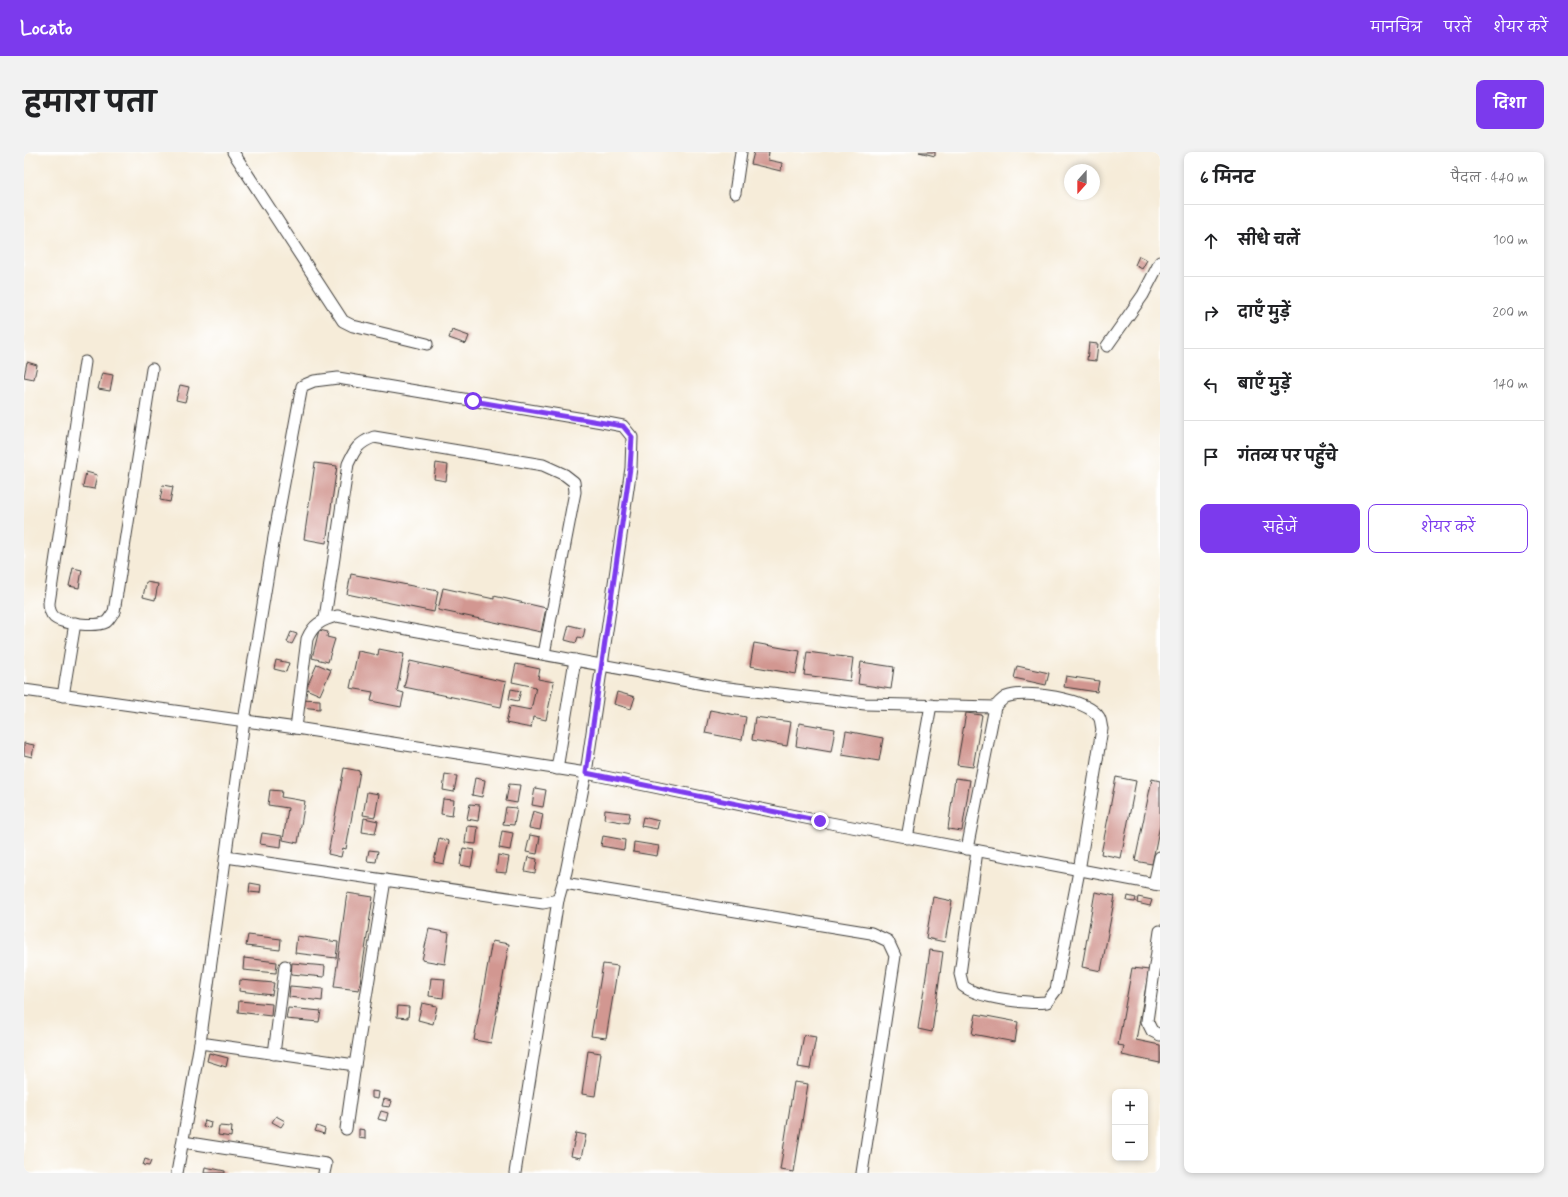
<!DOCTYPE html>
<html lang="hi">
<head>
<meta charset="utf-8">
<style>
  :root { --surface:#fff; --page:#f2f2f2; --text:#202124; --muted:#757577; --line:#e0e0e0; --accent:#7c3aed }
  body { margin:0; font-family:Mynerve,"Playpen Sans Deva",sans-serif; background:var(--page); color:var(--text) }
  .controls { position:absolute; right:12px; bottom:12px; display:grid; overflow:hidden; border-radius:8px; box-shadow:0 2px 6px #0003 }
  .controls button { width:36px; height:36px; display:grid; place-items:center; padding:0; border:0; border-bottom:1px solid var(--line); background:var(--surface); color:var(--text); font:20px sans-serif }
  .compass { position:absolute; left:1040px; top:12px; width:36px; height:36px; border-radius:50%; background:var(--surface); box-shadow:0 2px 6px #0003; rotate:201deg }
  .stop { position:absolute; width:12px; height:12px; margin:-9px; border:3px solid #7c3aed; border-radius:50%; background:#fff }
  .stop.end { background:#7c3aed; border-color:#fff; box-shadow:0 1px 4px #0008 }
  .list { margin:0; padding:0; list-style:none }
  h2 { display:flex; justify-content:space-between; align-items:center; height:52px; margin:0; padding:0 16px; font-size:17px }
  h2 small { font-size:13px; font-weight:400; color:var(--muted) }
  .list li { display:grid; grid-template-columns:26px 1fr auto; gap:12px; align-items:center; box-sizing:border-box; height:72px; padding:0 16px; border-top:1px solid var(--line) }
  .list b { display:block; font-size:15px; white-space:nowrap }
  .list em { font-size:13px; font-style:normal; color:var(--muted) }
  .actions { display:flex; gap:8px; padding:12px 16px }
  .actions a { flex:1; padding:9px 0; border:1px solid var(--accent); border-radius:8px; text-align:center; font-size:14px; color:var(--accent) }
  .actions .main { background:var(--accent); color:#fff }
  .icon { flex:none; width:22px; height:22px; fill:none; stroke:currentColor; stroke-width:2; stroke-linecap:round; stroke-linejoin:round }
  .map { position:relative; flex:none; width:1136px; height:1021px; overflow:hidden; border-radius:8px }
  header { display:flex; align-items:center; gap:24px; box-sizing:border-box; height:56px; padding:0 20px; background:var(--accent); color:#fff }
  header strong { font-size:19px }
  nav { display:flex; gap:22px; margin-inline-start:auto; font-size:14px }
  .intro { display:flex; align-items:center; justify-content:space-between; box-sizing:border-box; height:96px; padding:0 24px }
  h1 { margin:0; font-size:28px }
  .button { padding:10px 18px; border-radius:8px; background:var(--accent); color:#fff; font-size:14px; font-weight:700 }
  main { display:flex; gap:24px; padding:0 24px }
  aside { flex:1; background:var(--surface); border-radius:8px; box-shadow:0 2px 6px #0003 }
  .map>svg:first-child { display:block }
  .building { fill:#d29791 }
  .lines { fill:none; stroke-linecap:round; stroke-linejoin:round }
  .minor-casing { stroke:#3d3b38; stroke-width:13 }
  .minor { stroke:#fff; stroke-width:11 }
  .route { stroke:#7c3aed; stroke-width:5 }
</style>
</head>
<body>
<header>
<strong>Locato</strong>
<nav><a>मानचित्र</a><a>परतें</a><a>शेयर करें</a></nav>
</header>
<div class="intro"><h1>हमारा पता</h1><a class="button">दिशा</a></div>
<main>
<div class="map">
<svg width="1136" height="1021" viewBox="0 0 1136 1021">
  <rect width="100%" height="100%" fill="#fff"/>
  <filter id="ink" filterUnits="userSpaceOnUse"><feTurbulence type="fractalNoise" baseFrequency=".025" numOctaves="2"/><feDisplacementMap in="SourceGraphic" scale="8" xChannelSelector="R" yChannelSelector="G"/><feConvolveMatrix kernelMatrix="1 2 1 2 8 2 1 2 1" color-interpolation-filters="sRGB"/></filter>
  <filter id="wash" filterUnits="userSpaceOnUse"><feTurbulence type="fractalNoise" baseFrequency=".012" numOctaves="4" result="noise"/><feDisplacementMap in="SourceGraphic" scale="16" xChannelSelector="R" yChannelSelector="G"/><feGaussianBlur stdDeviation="0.9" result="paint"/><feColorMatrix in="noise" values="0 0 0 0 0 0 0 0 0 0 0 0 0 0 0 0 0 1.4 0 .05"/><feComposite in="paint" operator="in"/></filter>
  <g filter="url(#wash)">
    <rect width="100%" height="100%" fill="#f6ecd9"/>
    <g id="blocks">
      <g class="building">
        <path d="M730 0H745L744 8 758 11 757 19 727 12Z"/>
        <path d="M895 0H911V4Z"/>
        <path d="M1115 104 1123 108 1118 117 1111 113Z"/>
        <path d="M428 178 445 184 442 192 425 186Z"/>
        <path d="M1065 191 1074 192 1072 209 1063 208Z"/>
        <path d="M3 210 13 213 10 227 0 225Z"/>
        <path d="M78 221 89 223 86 239 74 237Z"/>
        <path d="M156 233 165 235 161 250 152 248Z"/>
        <path d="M291 311 313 314 302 391 280 387Z"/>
        <path d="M412 311 424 313 422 329 410 327Z"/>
        <path d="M62 320 73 323 70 337 59 335Z"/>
        <path d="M139 333 149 335 146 350 136 348Z"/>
        <path d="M49 416 58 418 55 436 45 434Z"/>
        <path d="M327 422 414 439 410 460 323 442Z"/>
        <path d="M122 430 134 432 131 448 119 445Z"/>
        <path d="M419 436 470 447V444L522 456 517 480 414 458Z"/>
        <path d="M545 473 561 477 559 486 554 485 552 491 541 488Z"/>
        <path d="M295 478 304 480 303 485 311 487 304 510 288 506Z"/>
        <path d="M267 480 273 482 268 492 263 490Z"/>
        <path d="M730 491 776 499 772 522 726 514Z"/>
        <path d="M355 497 380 502 373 539 380 541 377 555 347 549 349 540 326 536 334 499 354 503Z"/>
        <path d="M783 500 829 506 826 529 780 523Z"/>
        <path d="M252 508 265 511 262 520 250 517Z"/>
        <path d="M386 509 482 530 477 555 380 535Z"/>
        <path d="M837 510 870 515 867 537 834 532Z"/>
        <path d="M293 512 307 518 296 543 282 537Z"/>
        <path d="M492 512 516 517 514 527 530 530 522 568 509 565 507 576 482 571 486 554 507 558 512 535 488 530Z"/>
        <path d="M993 514 1025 521 1022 533 990 526Z"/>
        <path d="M1042 524 1075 529 1073 540 1040 535Z"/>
        <path d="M487 537 497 539 494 549 485 547Z"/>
        <path d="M593 540 611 545 607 557 590 552Z"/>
        <path d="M277 547 296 548V557L276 555Z"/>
        <path d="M686 558 722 565 718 588 681 581Z"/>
        <path d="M942 561 958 563 949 615 933 613Z"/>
        <path d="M731 565 767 570 763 594 728 588Z"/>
        <path d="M775 571 811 577 807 600 772 594Z"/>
        <path d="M822 579 859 586 855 609 818 603Z"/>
        <path d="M0 591 10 593 8 605 0 603Z"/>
        <path d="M320 616 336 619 322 697 319 696 317 705 304 702Z"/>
        <path d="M421 622 433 624 430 640 419 638Z"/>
        <path d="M1092 625 1112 629 1097 706 1077 702Z"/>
        <path d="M451 626 461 628 458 645 448 643Z"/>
        <path d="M931 626 946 628 938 679 924 677Z"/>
        <path d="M1128 627 1136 629V673L1128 712 1111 709Z"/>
        <path d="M485 632 496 633 493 651 482 649Z"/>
        <path d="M511 636 522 638 519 655 508 653Z"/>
        <path d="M246 638 258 639 257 645 281 649 274 691 259 688 264 656 244 653Z"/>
        <path d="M343 640 355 642 351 665 339 663Z"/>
        <path d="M419 647 430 648 428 664 417 662Z"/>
        <path d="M446 652 456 653 454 669 443 667Z"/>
        <path d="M482 655 493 656 490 673 479 672Z"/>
        <path d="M581 658 606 661 604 671 580 667Z"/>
        <path d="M509 659 519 662 516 678 505 676Z"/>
        <path d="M619 665 635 669 633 677 617 674Z"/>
        <path d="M340 666 354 669 351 682 338 680Z"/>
        <path d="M443 674 454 675 452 692 441 691Z"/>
        <path d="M478 679 489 681 486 698 475 696Z"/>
        <path d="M238 681 258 684 257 695 236 692Z"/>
        <path d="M506 683 516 685 513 702 502 700Z"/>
        <path d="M579 684 601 688 600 698 577 694Z"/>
        <path d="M415 686 425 689 420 712 410 710Z"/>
        <path d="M610 690 635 694 633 704 609 700Z"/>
        <path d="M439 696 450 698 447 715 436 713Z"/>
        <path d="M345 698 354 699 352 710 343 709Z"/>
        <path d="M474 703 485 705 482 721 472 720Z"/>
        <path d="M504 705 513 707 511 721 501 719Z"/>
        <path d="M226 731 237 733 236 741 225 740Z"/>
        <path d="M1071 740 1091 744 1077 819 1058 815Z"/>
        <path d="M323 741 349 745 335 838 310 835Z"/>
        <path d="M1104 744 1112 746 1111 750 1103 749Z"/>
        <path d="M909 745 928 749 921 790 902 786Z"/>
        <path d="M1114 745 1128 748 1126 754 1113 751Z"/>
        <path d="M405 777 425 781 421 812 398 808Z"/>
        <path d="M224 783 257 787 256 798 222 794Z"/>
        <path d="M273 784 314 790 312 806 271 801Z"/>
        <path d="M468 789 485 792 467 891 450 888Z"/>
        <path d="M906 798 919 800 908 880 894 877Z"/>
        <path d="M220 806 253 810 252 821 219 818Z"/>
        <path d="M268 811 301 814 300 825 267 822Z"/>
        <path d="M579 812 594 814 582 886 567 884Z"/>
        <path d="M1108 816 1125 818 1112 888 1136 893V911L1098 903 1100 894 1094 893Z"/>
        <path d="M407 826 421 827 419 846 405 844Z"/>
        <path d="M216 828 250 831 248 843 215 839Z"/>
        <path d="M266 834 299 837 298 849 265 845Z"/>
        <path d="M215 849 248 852 247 864 214 860Z"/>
        <path d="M398 851 413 854 409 872 394 868Z"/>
        <path d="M374 854 385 855 384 866 373 865Z"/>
        <path d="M264 856 297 859 295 870 262 867Z"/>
        <path d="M952 862 994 870 991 890 948 882Z"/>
        <path d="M780 883 792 885 786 917 774 915Z"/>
        <path d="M564 899 577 901 571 944 558 942Z"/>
        <path d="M185 901 204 906 202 915 183 909Z"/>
        <path d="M770 930 784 932 770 1020 756 1018Z"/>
        <path d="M348 939 355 940 354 947 348 946Z"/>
        <path d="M360 947 368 949 366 955 358 954Z"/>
        <path d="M357 959 364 961 362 969 354 967Z"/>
        <path d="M252 964 261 969 257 975 248 970Z"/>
        <path d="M181 968 187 970 186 976 179 975Z"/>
        <path d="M195 974 208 975 207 985 194 983Z"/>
        <path d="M293 974 301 977 300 982 291 979Z"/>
        <path d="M335 977 341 978V987L335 986Z"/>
        <path d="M552 981 562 983 557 1006 547 1004Z"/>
        <path d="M121 1007 127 1009 125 1014 119 1013Z"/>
        <path d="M181 1015 201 1019V1021H180Z"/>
      </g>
    </g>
  </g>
  <g filter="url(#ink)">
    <use href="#blocks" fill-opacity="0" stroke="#3d3b38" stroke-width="1"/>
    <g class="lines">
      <defs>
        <g id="minor">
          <path d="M209 0 319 169 329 174 403 192"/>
          <path d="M711 41 717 0"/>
          <path d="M1083 194 1119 143 1136 110"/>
          <path d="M61 210 25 451C25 457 26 461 30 465 38 472 73 475 82 470 85 468 87 463 90 460L128 217"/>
          <path d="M301 466 324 312C331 297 334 291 350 285L519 313 541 323 550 330 551 340 520 502"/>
          <path d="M0 538 272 576 283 487C289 473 297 468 313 464L696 535 841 552 971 555"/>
          <path d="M39 544 51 471"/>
          <path d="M272 576 562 621 796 669 1136 733"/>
          <path d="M533 617 551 508"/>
          <path d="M883 686 907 553"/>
          <path d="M943 697 971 555C974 552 978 547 982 545 1002 537 1063 547 1075 565 1077 568 1077 574 1078 577L1055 719 1032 838 1023 850C1004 852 954 846 939 834L936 822 953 699"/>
          <path d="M202 705 519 751 534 748"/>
          <path d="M540 731 847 781 864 789 871 804 838 1021"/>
          <path d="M1130 732 1136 705"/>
          <path d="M1136 779 1123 869 1128 879 1136 883"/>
          <path d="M176 891 331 913 361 728"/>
          <path d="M250 902 261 814"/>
          <path d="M322 977 331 913"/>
          <path d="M159 990 302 1012 300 1021"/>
          <path d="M153 1021 176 891 220 569 250 385 278 234 290 229 314 226 578 270 599 274 608 285 607 316 562 621 542 720 534 748 491 1021"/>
        </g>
      </defs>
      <use href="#minor" class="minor-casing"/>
      <use href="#minor" class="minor"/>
    </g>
  </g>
  <g class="lines" filter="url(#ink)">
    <path class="route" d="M449 249 599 274 608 285 606 316 562 621 796 669"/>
  </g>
</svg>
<div class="controls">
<button>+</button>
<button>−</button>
</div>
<svg class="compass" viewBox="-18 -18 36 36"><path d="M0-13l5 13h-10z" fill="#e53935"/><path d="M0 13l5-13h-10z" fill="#757577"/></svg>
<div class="stop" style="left:449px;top:249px"></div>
<div class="stop end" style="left:796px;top:669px"></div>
</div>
<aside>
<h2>6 मिनट<small>पैदल · 440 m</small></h2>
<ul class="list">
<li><svg class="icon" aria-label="ahead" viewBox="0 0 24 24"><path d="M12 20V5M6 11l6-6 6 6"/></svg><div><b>सीधे चलें</b></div><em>100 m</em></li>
<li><svg class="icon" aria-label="right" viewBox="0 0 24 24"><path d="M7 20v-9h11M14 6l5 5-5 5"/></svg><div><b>दाएँ मुड़ें</b></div><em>200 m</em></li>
<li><svg class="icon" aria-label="left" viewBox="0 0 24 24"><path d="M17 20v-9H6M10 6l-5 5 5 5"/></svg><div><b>बाएँ मुड़ें</b></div><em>140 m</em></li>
<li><svg class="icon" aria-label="arrive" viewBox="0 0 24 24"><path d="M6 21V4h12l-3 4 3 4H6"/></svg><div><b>गंतव्य पर पहुँचे</b></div></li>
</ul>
<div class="actions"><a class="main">सहेजें</a><a>शेयर करें</a></div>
</aside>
</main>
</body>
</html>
